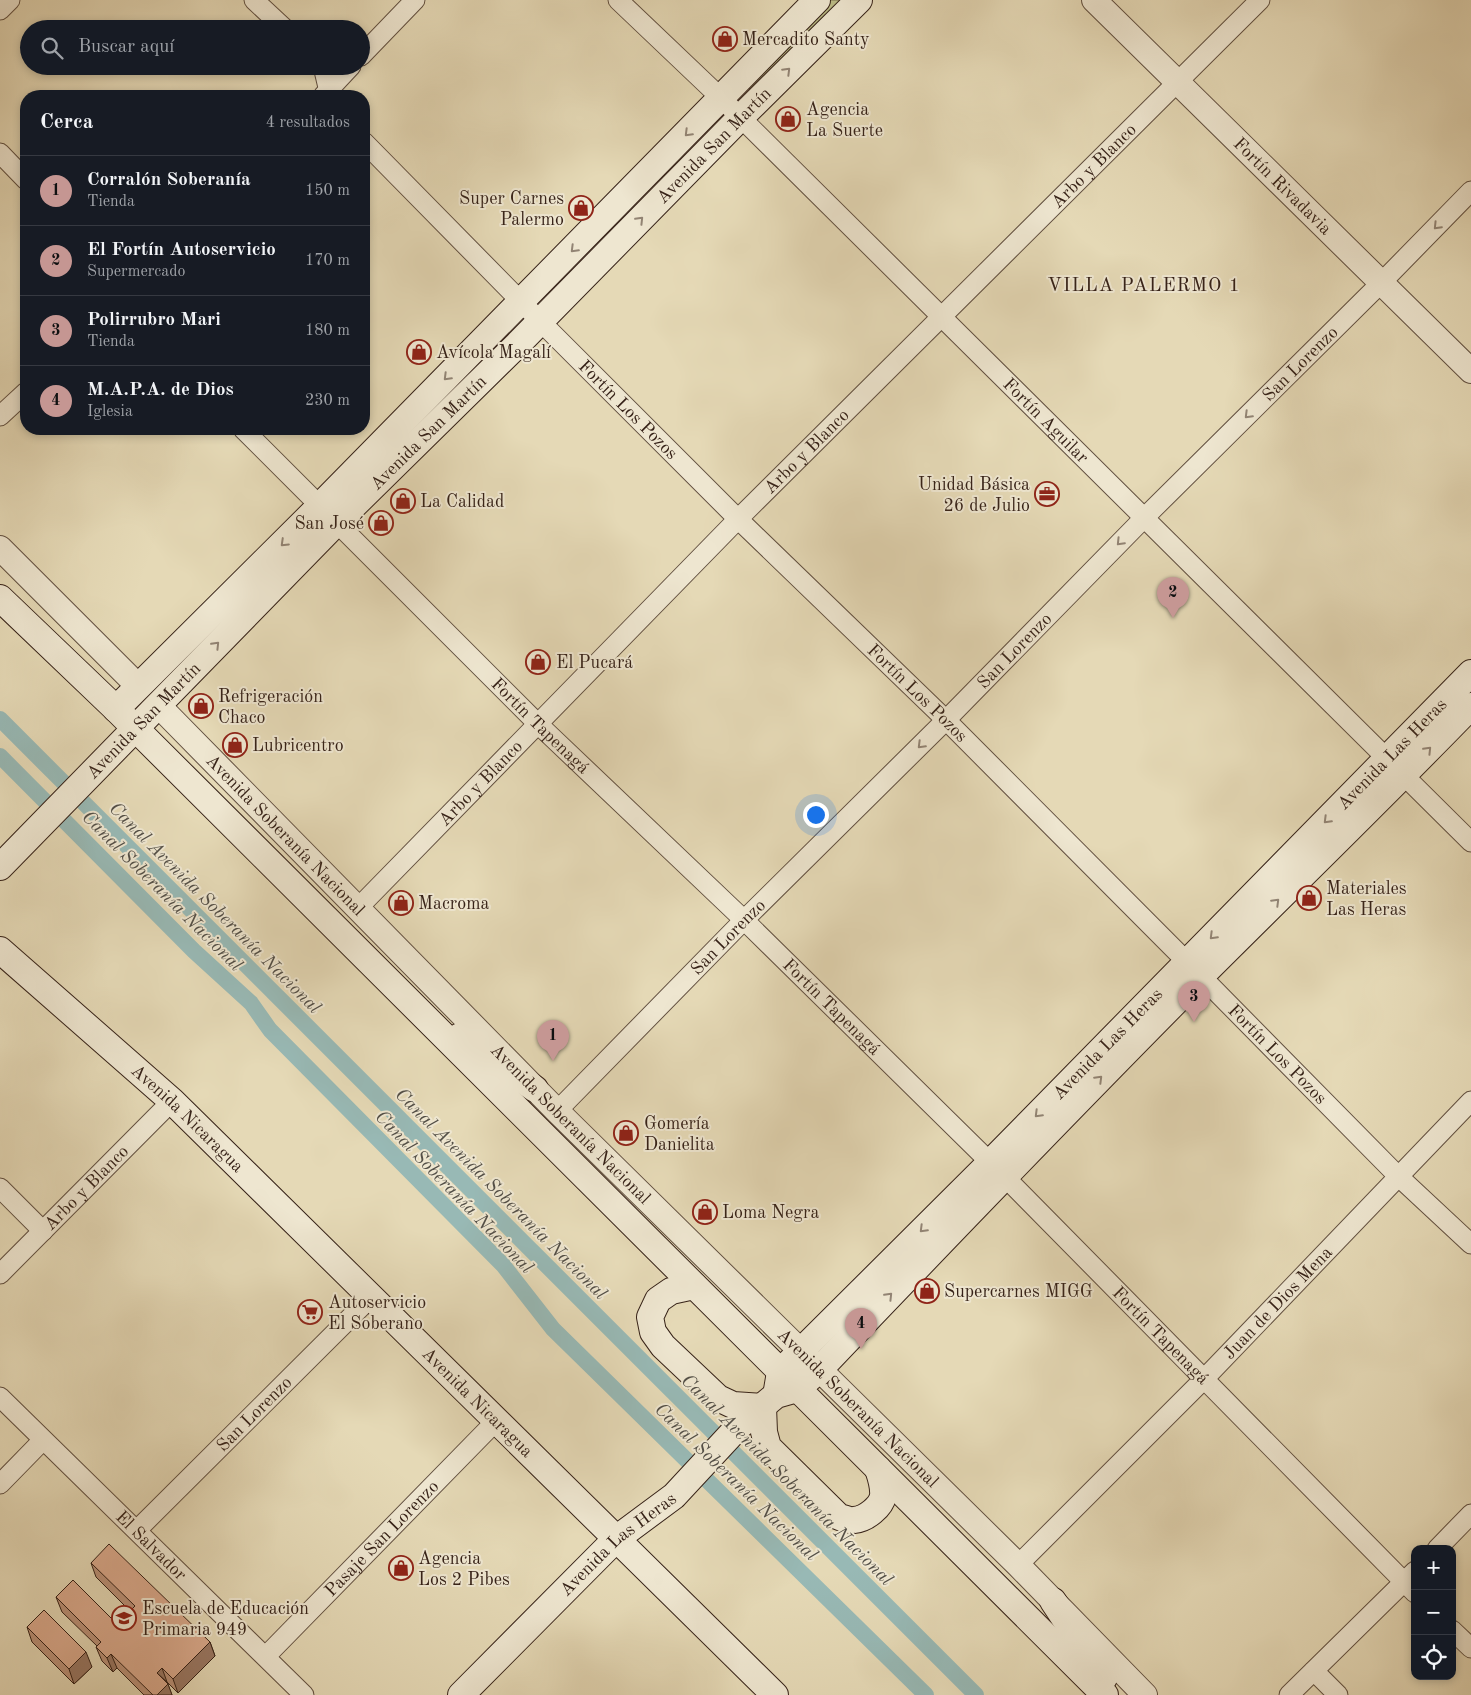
<!DOCTYPE html>
<html lang="es">
<head>
<meta charset="utf-8">
<style>
  :root { --surface:#171b24; --page:#242831; --text:#f1f3f6; --muted:#9ea1a6; --line:#363941; --accent:#c59692 }
  body { margin:0; font-family:"Old Standard TT",serif; background:var(--page); color:var(--text) }
  .controls { position:absolute; right:15px; bottom:15px; display:grid; overflow:hidden; border-radius:10px; box-shadow:0 2px 8px #0003 }
  .controls button { width:45px; height:45px; display:grid; place-items:center; padding:0; border:0; border-bottom:1px solid var(--line); background:var(--surface); color:var(--text); font:25px sans-serif }
  .you { position:absolute; left:815px; top:814px; width:18px; height:18px; margin:-12px; border:4px solid #fff; border-radius:50%; background:#1a73e8; box-shadow:0 0 0 8px #1a73e833 }
  .badge { display:grid; place-items:center; width:32px; height:32px; border-radius:50%; background:var(--accent); color:#111; font-size:16px; font-weight:700 }
  .pin { position:absolute; translate:-50% -41px; filter:drop-shadow(0 1px 2px #0008) }
  .pin::after { content:''; position:absolute; top:26px; width:18px; height:15px; background:inherit; clip-path:polygon(0 0,100% 0,50% 100%) }
  .list { margin:0; padding:0; list-style:none }
  h2 { display:flex; justify-content:space-between; align-items:center; height:65px; margin:0; padding:0 20px; font-size:21px }
  h2 small { font-size:16px; font-weight:400; color:var(--muted) }
  .list li { display:grid; grid-template-columns:32px 1fr auto; gap:15px; align-items:center; box-sizing:border-box; height:70px; padding:0 20px; border-top:1px solid var(--line) }
  .list b { display:block; font-size:19px; white-space:nowrap }
  .list p { margin:0; font-size:16px; white-space:nowrap; color:var(--muted) }
  .list em { font-size:16px; font-style:normal; color:var(--muted) }
  .icon { flex:none; width:28px; height:28px; fill:none; stroke:currentColor; stroke-width:2; stroke-linecap:round; stroke-linejoin:round }
  .map { position:relative; flex:none; width:1471px; height:1695px; overflow:hidden }
  .search { position:absolute; background:var(--surface); box-shadow:0 2px 8px #0003; left:20px; top:20px; width:350px; height:55px; display:flex; align-items:center; gap:12px; box-sizing:border-box; padding:0 18px; border-radius:28px; color:var(--muted); font-size:19px }
  .panel { position:absolute; background:var(--surface); box-shadow:0 2px 8px #0003; left:20px; top:90px; width:350px; height:345px; border-radius:20px }
  .map>svg:first-child { display:block }
  .green { fill:#bcbd88; stroke:#797050 }
  .lines { fill:none; stroke-linecap:round; stroke-linejoin:round }
  .canal { stroke:#98b9b5; stroke-width:16 }
  .minor-casing { stroke:#625040; stroke-width:21 }
  .tertiary-casing { stroke:#625040; stroke-width:26 }
  .secondary-casing { stroke:#362218; stroke-width:28 }
  .minor { stroke:#eee6d0; stroke-width:19 }
  .tertiary { stroke:#eee6d0; stroke-width:24 }
  .secondary { stroke:#eee6d0; stroke-width:26 }
  .wall { fill:#bb9279; stroke:#362218 }
  .shaded-wall { fill:#997763; stroke:#362218 }
  .building { fill:#daaa8d; stroke:#362218 }
  .oneway { stroke:#928474 }
  .labels { text-anchor:middle; stroke-width:4; stroke-linejoin:round; paint-order:stroke }
  .poi-label { font-size:18px; fill:#362218; stroke:#eee6d0; text-anchor:start }
  .street-label { font-size:18px; fill:#362218; stroke:#eee6d0 }
  .neighbourhood-label { font-size:19px; letter-spacing:1px; fill:#362218; stroke:#eee6d0 }
  .water-label { font-size:19px; font-style:italic; fill:#534f47; stroke:#eee6d0 }
</style>
</head>
<body>
<div class="map">
<svg width="1471" height="1695" viewBox="0 0 1471 1695">
  <rect width="100%" height="100%" fill="#e5d9b6"/>
  <filter id="stains"><feTurbulence type="fractalNoise" baseFrequency=".004" numOctaves="4"/><feColorMatrix values="0 0 0 0 .2 0 0 0 0 .09 0 0 0 0 .02 0 0 0 .5 -.17"/></filter>
  <radialGradient id="worn" r=".72"><stop offset=".6" stop-color="#630" stop-opacity="0"/><stop offset="1" stop-color="#630" stop-opacity=".3"/></radialGradient>
  <path class="green" d="M829 0H843L752 91 745 84Z"/>
  <g class="lines">
    <g class="canal">
      <path d="M0 719 976 1695"/>
      <path d="M0 756 194 951 251 1003 270 1030 503 1265 553 1329 926 1695"/>
    </g>
    <defs>
      <g id="minor">
        <path d="M254 0 285 29"/>
        <path id="s1" d="M618 0 722 99 1471 842"/>
        <path d="M0 10 10 0"/>
        <path d="M361 56 415 0"/>
        <path d="M323 66 330 96"/>
        <path d="M323 96 351 66"/>
        <path id="s2" d="M364 142 548 329 738 519 946 720 1187 962 1398 1176 1471 1244"/>
        <path d="M0 153 26 180"/>
        <path d="M0 416 26 392"/>
        <path id="s3" d="M243 429 537 723 744 920 1004 1176 1415 1593"/>
        <path id="s4" d="M358 908 738 519 1260 0"/>
        <path id="s5" d="M557 1111 744 920 946 720 1144 518 1382 282 1471 191"/>
        <path d="M0 1188 43 1231"/>
        <path id="s6" d="M0 1274 172 1101"/>
        <path id="s7" d="M0 1397 304 1695"/>
        <path d="M0 1484 43 1440"/>
        <path id="s8" d="M137 1530 371 1297"/>
        <path d="M1437 1549 1471 1514"/>
        <path id="s9" d="M1018 1565 1204 1379 1471 1101"/>
        <path d="M1452 1630 1471 1648"/>
        <path id="s10" d="M266 1656 497 1420"/>
        <path d="M1314 1671 1338 1695"/>
        <path d="M1289 1695 1415 1571"/>
      </g>
      <g id="tertiary">
        <path id="s11" d="M1094 0 1471 371"/>
        <path d="M0 548 138 686"/>
        <path id="s12" d="M158 705 557 1111 1018 1565 1145 1695"/>
      </g>
      <g id="secondary">
        <path d="M0 598 116 709 1105 1695"/>
        <path d="M116 709 320 506 817 0"/>
        <path id="s13" d="M0 867 336 523 517 345 740 118 859 0"/>
        <path id="s14" d="M0 950 172 1101 775 1695"/>
        <path d="M460 1036 535 1089"/>
        <path d="M694 1286 671 1291 658 1300 650 1317 653 1332 663 1346 718 1398 733 1405 763 1407 764 1432 768 1447 839 1517C844 1518 850 1521 854 1520 866 1519 881 1507 883 1496 884 1486 881 1478 878 1469"/>
        <path id="s15" d="M777 1390 780 1372 990 1163 1471 673"/>
        <path d="M1053 1601 1104 1678"/>
        <path id="s16" d="M461 1695 616 1539 674 1496 738 1427 776 1395 797 1389 819 1370C945 1238 1071 1107 1200 977 1290 887 1382 798 1471 706"/>
      </g>
    </defs>
    <use href="#minor" class="minor-casing"/>
    <use href="#tertiary" class="tertiary-casing"/>
    <use href="#secondary" class="secondary-casing"/>
    <use href="#minor" class="minor"/>
    <use href="#tertiary" class="tertiary"/>
    <use href="#secondary" class="secondary"/>
  </g>
  <g class="wall">
    <path d="M91 1563 210 1642 215 1656 178 1693 167 1682 172 1695H144L117 1668 113 1672 102 1661 96 1647 97 1646 62 1612 56 1597 117 1624 130 1611 96 1577Z"/>
    <path d="M27 1627 92 1667 74 1684 32 1642Z"/>
  </g>
  <g class="shaded-wall">
    <path d="M210 1642 215 1656 178 1693 173 1679Z"/>
    <path d="M86 1652 92 1667 74 1684 69 1669Z"/>
    <path d="M111 1654 117 1668 113 1672 107 1658Z"/>
    <path d="M162 1668 167 1682 157 1673Z"/>
    <path d="M168 1684 172 1695H157Z"/>
  </g>
  <g class="building">
    <path d="M109 1544 210 1642 173 1679 162 1668 157 1673 168 1684 157 1695H153L111 1654 107 1658 96 1647 101 1642 56 1597 73 1580 117 1624 135 1606 91 1563Z"/>
    <path d="M44 1610 86 1652 69 1669 27 1627Z"/>
  </g>
  <defs><path id="oneway-chevron" d="M-2-3.5L2.5 0L-2 3.5" fill="none" stroke-width="1.6" stroke-linecap="round" stroke-linejoin="round" transform="scale(1.25)"/></defs>
  <g class="oneway">
    <use href="#oneway-chevron" transform="translate(787 71) rotate(-45)"/>
    <use href="#oneway-chevron" transform="translate(688 133) rotate(135)"/>
    <use href="#oneway-chevron" transform="translate(640 220) rotate(-46)"/>
    <use href="#oneway-chevron" transform="translate(1437 226) rotate(134)"/>
    <use href="#oneway-chevron" transform="translate(574 249) rotate(135)"/>
    <use href="#oneway-chevron" transform="translate(447 377) rotate(135)"/>
    <use href="#oneway-chevron" transform="translate(1248 415) rotate(135)"/>
    <use href="#oneway-chevron" transform="translate(1120 542) rotate(134)"/>
    <use href="#oneway-chevron" transform="translate(284 543) rotate(136)"/>
    <use href="#oneway-chevron" transform="translate(216 645) rotate(-46)"/>
    <use href="#oneway-chevron" transform="translate(921 745) rotate(135)"/>
    <use href="#oneway-chevron" transform="translate(1428 750) rotate(-46)"/>
    <use href="#oneway-chevron" transform="translate(1327 820) rotate(135)"/>
    <use href="#oneway-chevron" transform="translate(1276 902) rotate(-45)"/>
    <use href="#oneway-chevron" transform="translate(1213 936) rotate(135)"/>
    <use href="#oneway-chevron" transform="translate(1099 1079) rotate(-45)"/>
    <use href="#oneway-chevron" transform="translate(1038 1114) rotate(135)"/>
    <use href="#oneway-chevron" transform="translate(923 1229) rotate(135)"/>
    <use href="#oneway-chevron" transform="translate(889 1296) rotate(-46)"/>
  </g>
  <defs>
    <symbol id="shop-ring" viewBox="-11 -11 22 22"><circle r="9.5" fill="#eee6d0" stroke="#8f2418" stroke-width="1.5"/><path d="M-5-2.5h2.3a2.7 3.5 0 0 1 5.4 0H5L5.5 6h-11ZM-1.5-2.5h3a1.5 2.3 0 0 0-3 0Z" fill="#8f2418"/></symbol>
    <symbol id="office-ring" viewBox="-11 -11 22 22"><circle r="9.5" fill="#eee6d0" stroke="#8f2418" stroke-width="1.5"/><path d="M-6-3h4V-5.5h4V-3h4V5H-6ZM-1-4.5V-3h2v-1.5ZM-6 0V1H6V0Z" fill="#8f2418"/></symbol>
    <symbol id="supermarket-ring" viewBox="-11 -11 22 22"><circle r="9.5" fill="#eee6d0" stroke="#8f2418" stroke-width="1.5"/><path d="M-6-5.5h2.5l.6 2H6L4.5 2H-2.5L-4.4-4H-6ZM-1.5 3.2a1.3 1.3 0 1 0 .1 0ZM3 3.2a1.3 1.3 0 1 0 .1 0Z" fill="#8f2418"/></symbol>
    <symbol id="school-ring" viewBox="-11 -11 22 22"><circle r="9.5" fill="#eee6d0" stroke="#8f2418" stroke-width="1.5"/><path d="M0-5L7-2L0 1L-7-2ZM-4 1L0 2.5L4 1V4Q0 6-4 4Z" fill="#8f2418"/></symbol>
  </defs>
  <g fill-rule="evenodd">
    <use href="#shop-ring" x="711" y="25" width="28" height="28"/>
    <use href="#shop-ring" x="774" y="105" width="28" height="28"/>
    <use href="#shop-ring" x="567" y="194" width="28" height="28"/>
    <use href="#shop-ring" x="405" y="338" width="28" height="28"/>
    <use href="#office-ring" x="1033" y="480" width="28" height="28"/>
    <use href="#shop-ring" x="389" y="487" width="28" height="28"/>
    <use href="#shop-ring" x="367" y="509" width="28" height="28"/>
    <use href="#shop-ring" x="524" y="648" width="28" height="28"/>
    <use href="#shop-ring" x="187" y="692" width="28" height="28"/>
    <use href="#shop-ring" x="221" y="731" width="28" height="28"/>
    <use href="#shop-ring" x="1295" y="884" width="28" height="28"/>
    <use href="#shop-ring" x="387" y="889" width="28" height="28"/>
    <use href="#shop-ring" x="612" y="1119" width="28" height="28"/>
    <use href="#shop-ring" x="691" y="1198" width="28" height="28"/>
    <use href="#shop-ring" x="913" y="1277" width="28" height="28"/>
    <use href="#supermarket-ring" x="296" y="1298" width="28" height="28"/>
    <use href="#shop-ring" x="387" y="1554" width="28" height="28"/>
    <use href="#school-ring" x="110" y="1604" width="28" height="28"/>
  </g>
  <g class="labels">
    <g class="poi-label">
      <text x="742" y="45">Mercadito Santy</text>
      <text x="806" y="115">Agencia<tspan x="806" dy="21">La Suerte</tspan></text>
      <text x="564" y="204" text-anchor="end">Super Carnes<tspan x="564" dy="21">Palermo</tspan></text>
      <text x="436" y="358">Avícola Magalí</text>
      <text x="1030" y="490" text-anchor="end">Unidad Básica<tspan x="1030" dy="21">26 de Julio</tspan></text>
      <text x="420" y="507">La Calidad</text>
      <text x="364" y="529" text-anchor="end">San José</text>
      <text x="556" y="668">El Pucará</text>
      <text x="218" y="702">Refrigeración<tspan x="218" dy="21">Chaco</tspan></text>
      <text x="252" y="751">Lubricentro</text>
      <text x="1326" y="894">Materiales<tspan x="1326" dy="21">Las Heras</tspan></text>
      <text x="418" y="909">Macroma</text>
      <text x="644" y="1129">Gomería<tspan x="644" dy="21">Danielita</tspan></text>
      <text x="722" y="1218">Loma Negra</text>
      <text x="944" y="1297">Supercarnes MIGG</text>
      <text x="328" y="1308">Autoservicio<tspan x="328" dy="21">El Soberano</tspan></text>
      <text x="418" y="1564">Agencia<tspan x="418" dy="21">Los 2 Pibes</tspan></text>
      <text x="142" y="1614">Escuela de Educación<tspan x="142" dy="21">Primaria 949</tspan></text>
    </g>
    <g class="street-label">
      <text dy="6" stroke="none"><textPath href="#s13" startOffset="1015">Avenida San Martín</textPath></text>
      <text dy="6" stroke="none"><textPath href="#s4" startOffset="1045">Arbo y Blanco</textPath></text>
      <text dy="6" stroke="none"><textPath href="#s11" startOffset="265">Fortín Rivadavia</textPath></text>
      <text dy="6" stroke="none"><textPath href="#s5" startOffset="1054">San Lorenzo</textPath></text>
      <text dy="6" stroke="none"><textPath href="#s2" startOffset="376">Fortín Los Pozos</textPath></text>
      <text dy="6" stroke="none"><textPath href="#s1" startOffset="600">Fortín Aguilar</textPath></text>
      <text dy="6" stroke="none"><textPath href="#s13" startOffset="610">Avenida San Martín</textPath></text>
      <text dy="6" stroke="none"><textPath href="#s4" startOffset="640">Arbo y Blanco</textPath></text>
      <text dy="6" stroke="none"><textPath href="#s5" startOffset="649">San Lorenzo</textPath></text>
      <text dy="6" stroke="none"><textPath href="#s2" startOffset="781">Fortín Los Pozos</textPath></text>
      <text dy="6" stroke="none"><textPath href="#s13" startOffset="205">Avenida San Martín</textPath></text>
      <text dy="6" stroke="none"><textPath href="#s3" startOffset="420">Fortín Tapenagá</textPath></text>
      <text dy="6" stroke="none"><textPath href="#s15" startOffset="888">Avenida Las Heras</textPath></text>
      <text dy="6" stroke="none"><textPath href="#s4" startOffset="175">Arbo y Blanco</textPath></text>
      <text dy="6" stroke="none"><textPath href="#s12" startOffset="182">Avenida Soberanía Nacional</textPath></text>
      <text dy="6" stroke="none"><textPath href="#s5" startOffset="244">San Lorenzo</textPath></text>
      <text dy="6" stroke="none"><textPath href="#s3" startOffset="825">Fortín Tapenagá</textPath></text>
      <text dy="6" stroke="none"><textPath href="#s15" startOffset="482">Avenida Las Heras</textPath></text>
      <text dy="6" stroke="none"><textPath href="#s2" startOffset="1291">Fortín Los Pozos</textPath></text>
      <text dy="6" stroke="none"><textPath href="#s14" startOffset="252">Avenida Nicaragua</textPath></text>
      <text dy="6" stroke="none"><textPath href="#s12" startOffset="588">Avenida Soberanía Nacional</textPath></text>
      <text dy="6" stroke="none"><textPath href="#s6" startOffset="122">Arbo y Blanco</textPath></text>
      <text dy="6" stroke="none"><textPath href="#s9" startOffset="369">Juan de Dios Mena</textPath></text>
      <text dy="6" stroke="none"><textPath href="#s3" startOffset="1290">Fortín Tapenagá</textPath></text>
      <text dy="6" stroke="none"><textPath href="#s14" startOffset="658">Avenida Nicaragua</textPath></text>
      <text dy="6" stroke="none"><textPath href="#s12" startOffset="992">Avenida Soberanía Nacional</textPath></text>
      <text dy="6" stroke="none"><textPath href="#s8" startOffset="165">San Lorenzo</textPath></text>
      <text dy="6" stroke="none"><textPath href="#s10" startOffset="165">Pasaje San Lorenzo</textPath></text>
      <text dy="6" stroke="none"><textPath href="#s7" startOffset="212">El Salvador</textPath></text>
      <text dy="6" stroke="none"><textPath href="#s16" startOffset="218">Avenida Las Heras</textPath></text>
    </g>
    <g class="neighbourhood-label">
      <text x="1144" y="291">VILLA PALERMO 1</text>
    </g>
    <g class="water-label">
      <text transform="translate(163 890) rotate(45)" y="7">Canal Soberanía Nacional</text>
      <text transform="translate(216 907) rotate(45)" y="7">Canal Avenida Soberanía Nacional</text>
      <text transform="translate(455 1191) rotate(46)" y="7">Canal Soberanía Nacional</text>
      <text transform="translate(502 1193) rotate(45)" y="7">Canal Avenida Soberanía Nacional</text>
      <text transform="translate(788 1479) rotate(45)" y="7">Canal Avenida Soberanía Nacional</text>
      <text transform="translate(737 1481) rotate(44)" y="7">Canal Soberanía Nacional</text>
    </g>
  </g>
  <rect width="100%" height="100%" filter="url(#stains)"/>
  <rect width="100%" height="100%" fill="url(#worn)"/>
</svg>
<div class="controls">
<button>+</button>
<button>−</button>
<button><svg class="icon" aria-label="locate" viewBox="0 0 24 24"><circle cx="12" cy="12" r="6"/><path d="M12 2v4M12 18v4M2 12h4M18 12h4"/></svg></button>
</div>
<div class="you"></div>
<div class="pin badge" style="left:553px;top:1061px">1</div>
<div class="pin badge" style="left:1173px;top:618px">2</div>
<div class="pin badge" style="left:1194px;top:1022px">3</div>
<div class="pin badge" style="left:861px;top:1349px">4</div>
<div class="search"><svg class="icon" aria-label="search" viewBox="0 0 24 24"><circle cx="10" cy="10" r="6"/><path d="M15 15l6 6"/></svg>Buscar aquí</div>
<section class="panel">
<h2>Cerca<small>4 resultados</small></h2>
<ul class="list">
<li><span class="badge">1</span><div><b>Corralón Soberanía</b><p>Tienda</p></div><em>150 m</em></li>
<li><span class="badge">2</span><div><b>El Fortín Autoservicio</b><p>Supermercado</p></div><em>170 m</em></li>
<li><span class="badge">3</span><div><b>Polirrubro Mari</b><p>Tienda</p></div><em>180 m</em></li>
<li><span class="badge">4</span><div><b>M.A.P.A. de Dios</b><p>Iglesia</p></div><em>230 m</em></li>
</ul>
</section>
</div>
</body>
</html>
